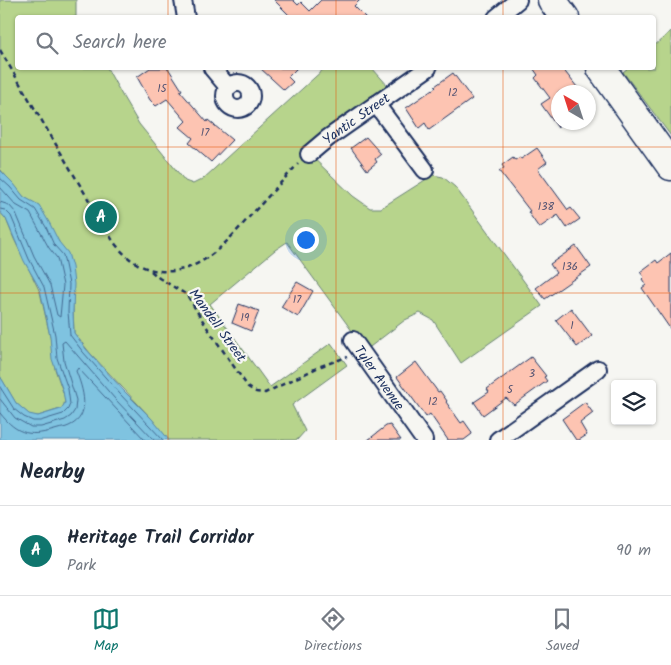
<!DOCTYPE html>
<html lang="en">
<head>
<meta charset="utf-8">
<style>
  :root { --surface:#fff; --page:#f2f2f3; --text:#1f2937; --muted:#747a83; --line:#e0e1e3; --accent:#0f766e }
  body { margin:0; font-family:Kalam,sans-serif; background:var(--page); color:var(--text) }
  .controls { position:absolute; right:15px; bottom:15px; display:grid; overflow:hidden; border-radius:5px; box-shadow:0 1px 4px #0004 }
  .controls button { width:45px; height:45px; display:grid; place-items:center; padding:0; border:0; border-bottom:1px solid var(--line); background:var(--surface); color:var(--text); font:25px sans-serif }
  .compass { position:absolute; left:551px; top:85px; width:45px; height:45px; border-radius:50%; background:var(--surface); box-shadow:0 1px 4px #0004; rotate:321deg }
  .you { position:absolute; left:305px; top:239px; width:18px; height:18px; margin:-12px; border:4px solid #fff; border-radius:50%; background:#1a73e8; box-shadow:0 0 0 8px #1a73e833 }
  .badge { display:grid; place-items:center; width:32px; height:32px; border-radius:50%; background:var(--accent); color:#fff; font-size:16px; font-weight:700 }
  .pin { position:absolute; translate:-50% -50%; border:2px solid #fff; box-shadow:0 1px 5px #0006 }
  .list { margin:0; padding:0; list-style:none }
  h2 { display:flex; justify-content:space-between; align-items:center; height:65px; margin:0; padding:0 20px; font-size:21px }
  h2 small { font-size:16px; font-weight:400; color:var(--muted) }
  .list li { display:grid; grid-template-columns:32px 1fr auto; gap:15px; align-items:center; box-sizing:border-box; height:90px; padding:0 20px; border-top:1px solid var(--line) }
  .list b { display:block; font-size:19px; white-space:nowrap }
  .list p { margin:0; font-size:16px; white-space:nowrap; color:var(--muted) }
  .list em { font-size:16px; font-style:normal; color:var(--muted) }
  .icon { flex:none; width:28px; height:28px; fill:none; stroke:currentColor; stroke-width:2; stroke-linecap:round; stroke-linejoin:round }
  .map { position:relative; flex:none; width:671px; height:440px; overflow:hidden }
  .search { position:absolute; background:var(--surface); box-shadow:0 1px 4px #0004; left:15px; right:15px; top:15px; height:55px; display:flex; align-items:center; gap:12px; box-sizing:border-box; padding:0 18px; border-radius:5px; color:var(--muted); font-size:19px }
  .sheet { height:155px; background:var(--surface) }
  nav { display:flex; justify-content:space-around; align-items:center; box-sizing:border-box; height:70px; border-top:1px solid var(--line); background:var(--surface); font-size:14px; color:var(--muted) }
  nav a { display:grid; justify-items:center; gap:2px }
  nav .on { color:var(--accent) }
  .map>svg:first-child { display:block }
  .green { fill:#b7d48c; stroke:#698275 }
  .water { fill:#7fc3e0; stroke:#5788ac }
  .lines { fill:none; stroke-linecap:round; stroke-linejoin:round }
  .shore { stroke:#436a92; stroke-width:1 }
  .building { fill:#fdc4b2; stroke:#1b2f5e }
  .minor-casing { stroke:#1b2f5e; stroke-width:20 }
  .trunk-casing { stroke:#1b2f5e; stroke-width:31 }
  .path { stroke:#1b2f5e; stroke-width:2.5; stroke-dasharray:5 4; stroke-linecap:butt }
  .minor { stroke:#f6f6f2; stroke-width:16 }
  .trunk { stroke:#f6f6f2; stroke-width:28 }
  .grid { fill:none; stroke:#e8590c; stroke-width:1; stroke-opacity:0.55 }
  .labels { text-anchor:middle; stroke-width:4.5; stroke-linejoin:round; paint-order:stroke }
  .number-label { font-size:11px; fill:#545473 }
  .street-label { font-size:14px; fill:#1b2f5e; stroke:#f6f6f2 }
</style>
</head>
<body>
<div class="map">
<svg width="671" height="440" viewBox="0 0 671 440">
  <rect width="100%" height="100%" fill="#f6f6f2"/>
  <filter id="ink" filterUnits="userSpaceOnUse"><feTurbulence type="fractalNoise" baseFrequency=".02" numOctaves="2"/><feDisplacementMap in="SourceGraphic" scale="10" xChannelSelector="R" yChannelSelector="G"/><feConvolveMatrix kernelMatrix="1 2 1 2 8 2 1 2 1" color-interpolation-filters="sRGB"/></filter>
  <g filter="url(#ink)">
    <g class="green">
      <path d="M0 0H76V17L18 18V68H107L123 97 139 124 185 181 193 184 203 179 325 68H372L389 87 307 152 353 196 370 208H381L433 175 443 177 455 187 542 306 461 363 433 320 420 313 405 320 366 350 287 242 275 250 210 304 270 387 331 343 347 365 292 405 305 431 297 440H168L152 419 90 353 74 333 73 307 59 242 32 202 24 197 0 169Z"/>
      <path d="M671 31V136L623 72 628 68H654V46Z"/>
      <path d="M0 212 6 219 14 239 40 292 50 336 55 369 64 395 65 400 63 408 38 416 30 415 16 403 0 376Z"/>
    </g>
    <path class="water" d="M0 170 14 184 24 197 39 205 50 224 59 242 68 253 72 267 74 284 73 312 74 333 86 349 124 391 152 419 169 440H0V376L16 403 29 414 38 416 61 409 65 403 63 391 52 359 50 336 40 289 24 261 6 219 0 212Z"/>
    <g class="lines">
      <g class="shore">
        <path d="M0 178 10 187 21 200 35 209 46 227 54 245 63 255 69 284 68 312 70 335 83 352 120 394 163 440"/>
        <path d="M0 187 16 205 30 213 49 248 57 258 63 285 60 317 57 315 50 285 34 256 16 213 9 205 0 202"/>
        <path d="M0 209 5 210 11 216 29 259 44 287 55 335 57 358 68 389 70 404 68 409 63 414 40 421H33L24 417 14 409 0 387"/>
        <path d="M0 399 15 418 31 427H41L65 420 71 416 75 410 76 400 64 361 62 343 65 341 115 399 154 440"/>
        <path d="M0 413C18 436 31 437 58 429 61 428 65 428 69 426 92 416 83 389 76 371L78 368 145 440"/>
      </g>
    </g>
    <g class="building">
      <path d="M274 0H293L298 5 301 2 310 11 321 0H360L354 6 366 18H286L289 15Z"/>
      <path d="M150 68H168L182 90 180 91 207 122 208 120 232 140 211 162 189 143 193 138 180 127 186 121 167 99 156 106 150 100 137 77Z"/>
      <path d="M260 68H297L288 77 293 82 284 90Z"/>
      <path d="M533 68H562L581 92H558V128L541 104 550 98 535 78 538 75Z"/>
      <path d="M453 73 472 99 429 130 425 123 419 128 406 108 436 87 435 86Z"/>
      <path d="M366 137 381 154 375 159 377 162 367 170 351 148Z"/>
      <path d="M537 148 547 162 538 169 568 210 571 208 580 219 567 228 558 215 539 228 528 212 530 211 499 171 504 168 502 165 513 157 515 160 520 157 521 159Z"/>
      <path d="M576 246 591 267 545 299 536 288 556 273 550 264Z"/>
      <path d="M671 253V330L642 288 646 285 642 279 644 277 640 272 656 260 658 263Z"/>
      <path d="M297 282 313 291 298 317 281 307Z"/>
      <path d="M239 304 259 311 251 331 232 323Z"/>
      <path d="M571 308 592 336 577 347 556 320Z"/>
      <path d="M531 357 546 376 544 377 547 381 514 405 506 398 483 415 474 402 489 392 487 389Z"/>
      <path d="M416 362 438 392 440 391 447 401 446 402 461 423 464 421 471 431 472 434 464 440H448L430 414 426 417 397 377Z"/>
      <path d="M585 402 593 413 580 423 587 435 579 440H576L562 419Z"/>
      <path d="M390 425 401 440H368L386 426Z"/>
    </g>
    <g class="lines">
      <defs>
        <g id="minor">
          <path d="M183 0 186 18"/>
          <path d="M496 18 518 0"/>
          <path d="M212 68 228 87"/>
          <circle cx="238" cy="96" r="13"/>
          <path d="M376 104 425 170"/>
          <path id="s1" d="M309 154 328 138 428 68"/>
          <path id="s2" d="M353 340 424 440"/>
          <path d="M498 440 598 369"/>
        </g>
        <g id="trunk">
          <path d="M552 0 565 18"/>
          <path d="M601 68 671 166"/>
        </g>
      </defs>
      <use href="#minor" class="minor-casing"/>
      <use href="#trunk" class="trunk-casing"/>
      <g class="path">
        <path d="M0 50 113 241C125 257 139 269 160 271 200 275 227 242 251 215 267 198 282 181 298 164"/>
        <path d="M151 271 159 278 187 295 206 326 248 387 256 392 265 393 321 366 347 357"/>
      </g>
      <use href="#minor" class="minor"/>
      <use href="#trunk" class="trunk"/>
    </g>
  </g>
  <path class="grid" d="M168 0V18M336 0V18M503 0V18M168 68V440M336 68V440M503 68V440M0 147H671M0 293H671"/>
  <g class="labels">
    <g class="number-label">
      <text x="162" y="92">15</text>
      <text x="453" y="96">12</text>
      <text x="205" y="136">17</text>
      <text x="546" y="210">138</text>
      <text x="570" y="270">136</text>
      <text x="297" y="303">17</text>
      <text x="245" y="321">19</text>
      <text x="572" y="329">1</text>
      <text x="532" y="377">3</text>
      <text x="510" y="393">5</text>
      <text x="433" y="405">12</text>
    </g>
    <g class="street-label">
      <text dy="5" stroke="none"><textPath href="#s1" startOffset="59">Yantic Street</textPath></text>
      <text transform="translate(218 325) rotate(54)" y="5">Mandell Street</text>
      <text dy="5" stroke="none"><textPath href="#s2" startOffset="46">Tyler Avenue</textPath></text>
    </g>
  </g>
</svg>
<div class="controls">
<button><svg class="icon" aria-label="layers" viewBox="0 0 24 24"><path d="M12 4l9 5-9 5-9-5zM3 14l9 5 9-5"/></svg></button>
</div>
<svg class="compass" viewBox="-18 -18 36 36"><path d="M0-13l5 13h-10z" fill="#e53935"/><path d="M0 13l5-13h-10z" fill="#747a83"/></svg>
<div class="you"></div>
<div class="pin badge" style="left:101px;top:217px">A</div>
<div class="search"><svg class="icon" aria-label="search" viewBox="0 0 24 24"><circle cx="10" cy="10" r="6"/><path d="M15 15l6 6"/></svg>Search here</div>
</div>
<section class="sheet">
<h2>Nearby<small></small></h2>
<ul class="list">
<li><span class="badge">A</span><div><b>Heritage Trail Corridor</b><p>Park</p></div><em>90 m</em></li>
</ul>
</section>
<nav>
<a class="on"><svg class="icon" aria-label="map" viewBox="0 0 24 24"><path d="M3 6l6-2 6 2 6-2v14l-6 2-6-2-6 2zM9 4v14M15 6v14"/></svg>Map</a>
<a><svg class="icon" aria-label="directions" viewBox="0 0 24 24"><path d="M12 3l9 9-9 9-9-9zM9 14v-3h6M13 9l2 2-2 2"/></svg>Directions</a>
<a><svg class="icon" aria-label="saved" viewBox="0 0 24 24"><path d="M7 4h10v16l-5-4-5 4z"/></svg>Saved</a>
</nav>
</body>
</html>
